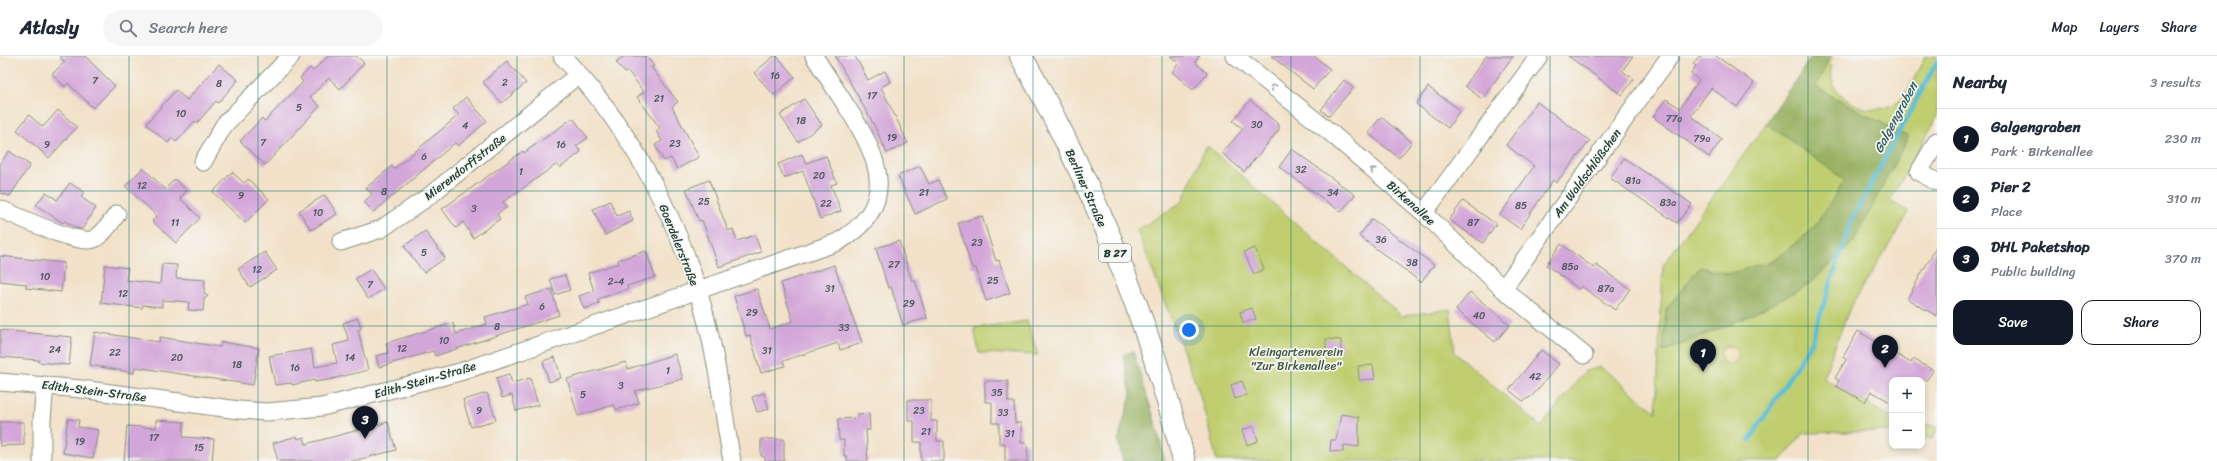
<!DOCTYPE html>
<html lang="en">
<head>
<meta charset="utf-8">
<style>
  :root { --surface:#fff; --page:#f6f6f7; --text:#1f2937; --muted:#747a83; --line:#e0e1e3; --accent:#111827 }
  body { margin:0; font-family:Sriracha,sans-serif; background:var(--page); color:var(--text) }
  .controls { position:absolute; right:12px; bottom:12px; display:grid; overflow:hidden; border-radius:8px; box-shadow:0 2px 6px #0003 }
  .controls button { width:36px; height:36px; display:grid; place-items:center; padding:0; border:0; border-bottom:1px solid var(--line); background:var(--surface); color:var(--text); font:20px sans-serif }
  .you { position:absolute; left:1189px; top:274px; width:14px; height:14px; margin:-10px; border:3px solid #fff; border-radius:50%; background:#1a73e8; box-shadow:0 0 0 6px #1a73e833 }
  .badge { display:grid; place-items:center; width:26px; height:26px; border-radius:50%; background:var(--accent); color:#fff; font-size:13px; font-weight:700 }
  .pin { position:absolute; translate:-50% -33px; filter:drop-shadow(0 1px 2px #0008) }
  .pin::after { content:''; position:absolute; top:21px; width:14px; height:12px; background:inherit; clip-path:polygon(0 0,100% 0,50% 100%) }
  .list { margin:0; padding:0; list-style:none }
  h2 { display:flex; justify-content:space-between; align-items:center; height:52px; margin:0; padding:0 16px; font-size:17px }
  h2 small { font-size:13px; font-weight:400; color:var(--muted) }
  .list li { display:grid; grid-template-columns:26px 1fr auto; gap:12px; align-items:center; box-sizing:border-box; height:60px; padding:0 16px; border-top:1px solid var(--line) }
  .list b { display:block; font-size:15px; white-space:nowrap }
  .list p { margin:0; font-size:13px; white-space:nowrap; color:var(--muted) }
  .list em { font-size:13px; font-style:normal; color:var(--muted) }
  .actions { display:flex; gap:8px; padding:12px 16px }
  .actions a { flex:1; padding:9px 0; border:1px solid var(--accent); border-radius:12px; text-align:center; font-size:14px; color:var(--accent) }
  .actions .main { background:var(--accent); color:#fff }
  .icon { flex:none; width:22px; height:22px; fill:none; stroke:currentColor; stroke-width:2; stroke-linecap:round; stroke-linejoin:round }
  .map { position:relative; flex:none; width:1937px; height:405px; overflow:hidden }
  header { display:flex; align-items:center; gap:24px; box-sizing:border-box; height:56px; padding:0 20px; background:var(--surface); border-bottom:1px solid var(--line) }
  header strong { font-size:19px }
  nav { display:flex; gap:22px; margin-inline-start:auto; font-size:14px }
  .search { width:280px; height:36px; background:var(--page); display:flex; align-items:center; gap:10px; box-sizing:border-box; padding:0 14px; border-radius:22px; color:var(--muted); font-size:15px }
  main { display:flex }
  aside { flex:1; background:var(--surface) }
  .map>svg:first-child { display:block }
  .green { fill:#c0ce70; stroke:#708652 }
  .forest { fill:#98b162; stroke:#5c774b }
  .sand { fill:#eeda9e; stroke:#868c69 }
  .lines { fill:none; stroke-linecap:round; stroke-linejoin:round }
  .stream { stroke:#58bed5; stroke-width:4.5 }
  .building { fill:#d3a6d9 }
  .street-casing { stroke:#888f7e; stroke-width:19 }
  .highway-casing { stroke:#888f7e; stroke-width:24 }
  .street { stroke:#fff; stroke-width:17 }
  .highway { stroke:#fff; stroke-width:22 }
  .oneway { stroke:#8f9e9a }
  .grid { fill:none; stroke:#0f766e; stroke-width:1; stroke-opacity:0.55 }
  .labels { text-anchor:middle; stroke-width:3.5; stroke-linejoin:round; paint-order:stroke }
  .number-label { font-size:10px; fill:#4c575d }
  .shield { fill:#f6f6f2; stroke:#60746d; stroke-width:1 }
  .shield-label { font-size:11px; font-weight:bold; fill:#1f3d34 }
  .street-label { font-size:12px; fill:#1f3d34; stroke:#f6f6f2 }
  .park-label { font-size:12px; fill:#3f5a40; stroke:#f6f6f2 }
  .water-label { font-size:13px; font-style:italic; fill:#2d5d5c; stroke:#f6f6f2 }
</style>
</head>
<body>
<header>
<strong>Atlasly</strong>
<div class="search"><svg class="icon" aria-label="search" viewBox="0 0 24 24"><circle cx="10" cy="10" r="6"/><path d="M15 15l6 6"/></svg>Search here</div>
<nav><a>Map</a><a>Layers</a><a>Share</a></nav>
</header>
<main>
<div class="map">
<svg width="1937" height="405" viewBox="0 0 1937 405">
  <rect width="100%" height="100%" fill="#f6f6f2"/>
  <filter id="ink" filterUnits="userSpaceOnUse"><feTurbulence type="fractalNoise" baseFrequency=".025" numOctaves="2"/><feDisplacementMap in="SourceGraphic" scale="8" xChannelSelector="R" yChannelSelector="G"/><feConvolveMatrix kernelMatrix="1 2 1 2 8 2 1 2 1" color-interpolation-filters="sRGB"/></filter>
  <filter id="wash" filterUnits="userSpaceOnUse"><feTurbulence type="fractalNoise" baseFrequency=".012" numOctaves="4" result="noise"/><feDisplacementMap in="SourceGraphic" scale="16" xChannelSelector="R" yChannelSelector="G"/><feGaussianBlur stdDeviation="0.9" result="paint"/><feColorMatrix in="noise" values="0 0 0 0 0 0 0 0 0 0 0 0 0 0 0 0 0 1.4 0 .05"/><feComposite in="paint" operator="in"/></filter>
  <g filter="url(#wash)">
    <rect width="100%" height="100%" fill="#f2e1c8"/>
    <g class="green">
      <path d="M1812 0H1832C1821 37 1864 66 1896 47 1910 37 1917 15 1925 0H1937V61L1890 145 1909 156 1849 254 1823 322 1892 362V375L1803 377 1781 405H1217L1199 336 1137 174 1182 146 1206 89 1402 260 1450 253 1455 297 1541 371 1585 315 1601 311 1656 356 1663 209 1761 75Z"/>
      <path d="M1027 265 1038 299 979 297 974 272Z"/>
      <path d="M1922 367 1937 371 1933 383 1922 380Z"/>
    </g>
    <g class="forest">
      <path d="M1812 0H1830L1816 31 1908 81 1854 185 1809 229 1745 262 1663 296 1666 253 1700 211 1728 218 1774 204 1813 173 1845 124 1766 67Z"/>
      <path d="M1133 295 1156 369 1165 405H1123L1118 385 1131 338 1123 299Z"/>
    </g>
    <circle class="sand" cx="1729" cy="299" r="9"/>
    <g class="lines">
      <path class="stream" d="M1749 385 1811 287 1852 163 1937 6"/>
    </g>
    <g id="blocks">
      <g class="building">
        <path d="M59 0H85L115 30 93 52 68 27 65 31 52 18 65 6Z"/>
        <path d="M328 0H356L364 7 340 33 329 22 310 41 320 50 265 109 240 85 262 62 265 65 303 26 300 22 310 12 313 15Z"/>
        <path d="M624 0H646L654 10 651 11 678 46 672 51 699 101 677 113 671 102 664 105 655 89 662 85 656 75 660 72 637 41 644 36 628 15 625 17 616 6Z"/>
        <path d="M774 0H777L795 21 774 39 754 17Z"/>
        <path d="M835 0H855L868 24 885 15 890 26 881 31 908 87 887 97 872 65Z"/>
        <path d="M1170 0H1200L1195 6 1207 17 1193 34 1172 16 1179 7Z"/>
        <path d="M1271 0H1314L1330 13 1313 33Z"/>
        <path d="M1486 0H1513L1482 43 1465 30Z"/>
        <path d="M1568 0H1633L1622 15 1634 23 1622 39Z"/>
        <path d="M1699 0H1716L1754 27 1737 51 1711 32 1691 60 1722 83 1709 101 1653 61 1666 43 1680 52 1699 24 1691 18 1696 10 1693 8Z"/>
        <path d="M507 5 526 27 502 47 483 26Z"/>
        <path d="M219 8 238 24 218 47 216 45 197 67 195 65 176 86 172 82 168 87 146 68 176 34 187 44Z"/>
        <path d="M1344 24 1353 32 1329 60 1321 54Z"/>
        <path d="M1428 31 1460 54 1448 72 1416 48Z"/>
        <path d="M466 41 487 65 458 90 455 87 374 156 364 146 372 138 366 132 392 110 394 113 459 59 453 53Z"/>
        <path d="M804 43 822 69 798 86 780 59Z"/>
        <path d="M1250 44 1279 69V74L1244 116 1222 97 1243 73 1233 65Z"/>
        <path d="M1537 46 1590 85 1556 127 1553 124 1520 173 1500 159 1534 110 1506 89Z"/>
        <path d="M58 54 77 71 49 102 17 74 29 59 43 71Z"/>
        <path d="M1381 61 1412 86 1399 102 1368 77Z"/>
        <path d="M573 62 588 82 576 90 581 96 560 112 557 108 503 146 507 151 497 158 500 163 473 182 463 166 456 172 442 153 523 95 524 97Z"/>
        <path d="M1292 93 1355 139 1341 156 1279 111Z"/>
        <path d="M9 95 30 109 10 140 0 137V108Z"/>
        <path d="M802 98 806 107 826 100 837 127 831 129 841 155 820 163 803 115 784 122 778 108Z"/>
        <path d="M1624 102 1692 148 1677 167 1610 122Z"/>
        <path d="M920 110 929 128 938 124 947 143 915 158 898 120Z"/>
        <path d="M143 112 165 133 175 123 187 135 180 142 200 162 176 187 152 165 157 160 125 130Z"/>
        <path d="M232 116 244 127 248 123 269 143 245 167 213 136Z"/>
        <path d="M709 124 728 175 733 173 737 185 755 179 761 196 719 211 702 164 699 165 686 133Z"/>
        <path d="M70 127 84 136 81 141 96 152 82 173 76 172 65 165 63 167 36 149 46 136 57 144Z"/>
        <path d="M325 139 337 158 311 174 299 155Z"/>
        <path d="M610 145 617 160 629 155 633 165 605 179 593 153Z"/>
        <path d="M1463 145 1496 168 1483 187 1449 164Z"/>
        <path d="M982 160 996 205 999 204 1010 237 986 245 976 212H972L958 167Z"/>
        <path d="M1372 163 1434 209 1421 226 1359 180Z"/>
        <path d="M425 175 445 202 424 217 404 190Z"/>
        <path d="M899 185 912 225 915 224 927 262 903 269 891 231 888 232 876 192Z"/>
        <path d="M1561 188 1594 212 1596 209 1630 233 1615 254 1581 230 1579 233 1546 209Z"/>
        <path d="M1937 190V260L1907 243Z"/>
        <path d="M1255 192 1264 213 1254 218 1244 196Z"/>
        <path d="M646 195 655 221 627 230 628 233 598 243 599 248 584 253 579 240 594 235 588 217 619 207 618 204Z"/>
        <path d="M265 196 277 214 250 231 238 213Z"/>
        <path d="M0 200 64 207 61 236 26 232V228L0 225Z"/>
        <path d="M162 208 177 209 176 222 205 224 204 237 208 240 204 243 203 255 188 254 189 246 162 244V251L143 249 142 252 101 247 105 209 128 212 126 224 160 228Z"/>
        <path d="M834 209 862 287 840 294 838 287 783 305 785 310 761 317 750 279 746 280 734 240 757 233 770 273 793 265 781 227Z"/>
        <path d="M371 213 384 233 368 243 355 223Z"/>
        <path d="M565 219 570 234 555 239 550 223Z"/>
        <path d="M551 233 559 259 435 300 433 295 379 311 376 300 388 297 386 287 453 267 456 278 487 268 485 261 528 248 525 241Z"/>
        <path d="M1470 236 1510 269 1495 286 1456 254Z"/>
        <path d="M1252 252 1256 263 1243 267 1240 256Z"/>
        <path d="M358 262 361 273 358 274 368 314 328 324 315 326 314 324 292 329V327L275 329 269 300 311 293 315 311 337 307 333 289 349 285 343 267Z"/>
        <path d="M0 274 72 281 69 309 38 306 39 304 0 301Z"/>
        <path d="M1858 275 1911 307 1913 303 1933 314 1927 324H1892V347L1871 335 1865 346 1836 330 1839 325 1835 322 1846 304 1843 301Z"/>
        <path d="M95 276 159 286 160 281 220 291 221 286 259 292 253 329 135 311 134 317 90 309Z"/>
        <path d="M1326 283 1341 284V296L1326 295Z"/>
        <path d="M1541 294 1559 308 1532 340 1523 345 1509 334Z"/>
        <path d="M675 298 683 323 635 335 639 347 616 354 614 349 578 360 567 323 626 306 628 313Z"/>
        <path d="M555 301 561 322 549 326 543 305Z"/>
        <path d="M1373 309 1375 323 1359 324 1358 310Z"/>
        <path d="M509 318 512 327 530 322 538 349 516 355 512 339 502 342 496 322Z"/>
        <path d="M985 325H1008V346H1014L1015 367H1021V387H1027L1028 405H1005V387H999V367H992V346H985Z"/>
        <path d="M1242 325 1247 339 1235 343 1231 329Z"/>
        <path d="M487 337 496 364 471 371 463 344Z"/>
        <path d="M764 337 769 353 757 356 752 341Z"/>
        <path d="M908 344H931V365H937V385H944V405H921V386H914V365H908Z"/>
        <path d="M869 357 870 374H866L868 405H847V400H844V384H839L838 363 857 362V358Z"/>
        <path d="M1341 358 1359 361V391L1344 389 1343 396 1330 395 1331 384H1336Z"/>
        <path d="M68 363 79 364 78 371 98 374 93 402 63 397Z"/>
        <path d="M376 363 378 369 388 366 396 394 353 405H278L273 387 297 380 298 383 304 381 306 388 366 372 365 366Z"/>
        <path d="M156 364 184 366 183 381 214 383 212 405H124L127 370 156 372Z"/>
        <path d="M0 366H24V389L0 390Z"/>
        <path d="M1254 370 1258 385 1247 389 1242 374Z"/>
        <path d="M761 383H784V405H765V401L761 400Z"/>
      </g>
    </g>
  </g>
  <g filter="url(#ink)">
    <use href="#blocks" fill-opacity="0" stroke="#888f7e" stroke-width="1"/>
    <g class="lines">
      <defs>
        <g id="street">
          <path d="M562 0C633 74 684 172 708 271 719 315 724 361 732 405"/>
          <path d="M1235 0 1331 77 1424 157 1503 233 1584 299"/>
          <path d="M1937 85 1919 116 1937 126"/>
          <path d="M203 106 224 69 291 0"/>
          <path d="M0 153C18 160 78 190 94 183 104 178 111 166 117 158"/>
          <path d="M1424 157 1539 0"/>
          <path d="M341 186 381 173 428 141 579 18"/>
          <path d="M1503 233 1670 0"/>
          <path d="M0 326 81 333 239 354 267 356 322 351 460 316 838 186C901 149 879 101 847 51 836 34 825 17 814 0"/>
          <path d="M42 405V364L45 329"/>
        </g>
        <path id="highway" d="M1021 0C1092 126 1149 264 1184 405"/>
      </defs>
      <use href="#street" class="street-casing"/>
      <use href="#highway" class="highway-casing"/>
      <use href="#street" class="street"/>
      <use href="#highway" class="highway"/>
    </g>
    <defs><path id="oneway-chevron" d="M-2-3.5L2.5 0L-2 3.5" fill="none" stroke-width="1.6" stroke-linecap="round" stroke-linejoin="round"/></defs>
    <g class="oneway">
      <use href="#oneway-chevron" transform="translate(1273 31) rotate(-141)"/>
      <use href="#oneway-chevron" transform="translate(1373 114) rotate(-139)"/>
    </g>
  </g>
  <path class="grid" d="M129 0V405M258 0V405M387 0V405M517 0V405M646 0V405M775 0V405M904 0V405M1033 0V405M1162 0V405M1291 0V405M1420 0V405M1550 0V405M1679 0V405M1808 0V405M0 135H1937M0 270H1937"/>
  <g class="labels">
    <g class="number-label">
      <text x="775" y="23">16</text>
      <text x="95" y="28">7</text>
      <text x="505" y="30">2</text>
      <text x="219" y="31">8</text>
      <text x="872" y="43">17</text>
      <text x="659" y="46">21</text>
      <text x="299" y="55">5</text>
      <text x="181" y="61">10</text>
      <text x="1674" y="66">77a</text>
      <text x="801" y="68">18</text>
      <text x="1257" y="72">30</text>
      <text x="465" y="73">4</text>
      <text x="892" y="85">19</text>
      <text x="1702" y="86">79a</text>
      <text x="263" y="90">7</text>
      <text x="675" y="91">23</text>
      <text x="47" y="92">9</text>
      <text x="561" y="92">16</text>
      <text x="424" y="104">6</text>
      <text x="1301" y="117">32</text>
      <text x="521" y="119">1</text>
      <text x="819" y="123">20</text>
      <text x="1633" y="128">81a</text>
      <text x="142" y="133">12</text>
      <text x="384" y="139">8</text>
      <text x="924" y="140">21</text>
      <text x="1333" y="140">34</text>
      <text x="241" y="143">9</text>
      <text x="704" y="149">25</text>
      <text x="1668" y="150">83a</text>
      <text x="826" y="151">22</text>
      <text x="1521" y="153">85</text>
      <text x="474" y="156">3</text>
      <text x="318" y="160">10</text>
      <text x="175" y="170">11</text>
      <text x="1473" y="170">87</text>
      <text x="1381" y="187">36</text>
      <text x="977" y="190">23</text>
      <text x="424" y="200">5</text>
      <text x="1412" y="210">38</text>
      <text x="894" y="212">27</text>
      <text x="1570" y="214">85a</text>
      <text x="257" y="217">12</text>
      <text x="45" y="224">10</text>
      <text x="993" y="228">25</text>
      <text x="616" y="229">2-4</text>
      <text x="370" y="232">7</text>
      <text x="830" y="236">31</text>
      <text x="1606" y="236">87a</text>
      <text x="123" y="241">12</text>
      <text x="909" y="251">29</text>
      <text x="542" y="254">6</text>
      <text x="752" y="260">29</text>
      <text x="1479" y="263">40</text>
      <text x="497" y="274">8</text>
      <text x="844" y="275">33</text>
      <text x="444" y="288">10</text>
      <text x="402" y="296">12</text>
      <text x="55" y="297">24</text>
      <text x="767" y="298">31</text>
      <text x="115" y="300">22</text>
      <text x="177" y="305">20</text>
      <text x="350" y="305">14</text>
      <text x="237" y="312">18</text>
      <text x="295" y="315">16</text>
      <text x="668" y="318">1</text>
      <text x="1535" y="324">42</text>
      <text x="621" y="333">3</text>
      <text x="997" y="340">35</text>
      <text x="583" y="342">5</text>
      <text x="479" y="358">9</text>
      <text x="919" y="358">23</text>
      <text x="1003" y="360">33</text>
      <text x="926" y="379">21</text>
      <text x="1010" y="381">31</text>
      <text x="154" y="385">17</text>
      <text x="80" y="389">19</text>
      <text x="199" y="395">15</text>
    </g>
    <rect class="shield" x="1099" y="188" width="32" height="18" rx="3"/>
    <g class="shield-label">
      <text x="1115" y="201">B 27</text>
    </g>
    <g class="street-label">
      <text transform="translate(465 111) rotate(-38)" y="4">Mierendorffstraße</text>
      <text transform="translate(1587 117) rotate(-54)" y="4">Am Waldschlößchen</text>
      <text transform="translate(1086 132) rotate(66)" y="4">Berliner Straße</text>
      <text transform="translate(1411 147) rotate(42)" y="4">Birkenallee</text>
      <text transform="translate(679 189) rotate(68)" y="4">Goerdelerstraße</text>
      <text transform="translate(425 324) rotate(-16)" y="4">Edith-Stein-Straße</text>
      <text transform="translate(94 335) rotate(7)" y="4">Edith-Stein-Straße</text>
    </g>
    <g class="park-label">
      <text x="1296" y="300">Kleingartenverein<tspan x="1296" dy="14">"Zur Birkenallee"</tspan></text>
    </g>
    <g class="water-label">
      <text transform="translate(1895 61) rotate(-62)" y="5">Galgengraben</text>
    </g>
  </g>
</svg>
<div class="controls">
<button>+</button>
<button>−</button>
</div>
<div class="you"></div>
<div class="pin badge" style="left:1703px;top:316px">1</div>
<div class="pin badge" style="left:1885px;top:312px">2</div>
<div class="pin badge" style="left:365px;top:383px">3</div>
</div>
<aside>
<h2>Nearby<small>3 results</small></h2>
<ul class="list">
<li><span class="badge">1</span><div><b>Galgengraben</b><p>Park · Birkenallee</p></div><em>230 m</em></li>
<li><span class="badge">2</span><div><b>Pier 2</b><p>Place</p></div><em>310 m</em></li>
<li><span class="badge">3</span><div><b>DHL Paketshop</b><p>Public building</p></div><em>370 m</em></li>
</ul>
<div class="actions"><a class="main">Save</a><a>Share</a></div>
</aside>
</main>
</body>
</html>
